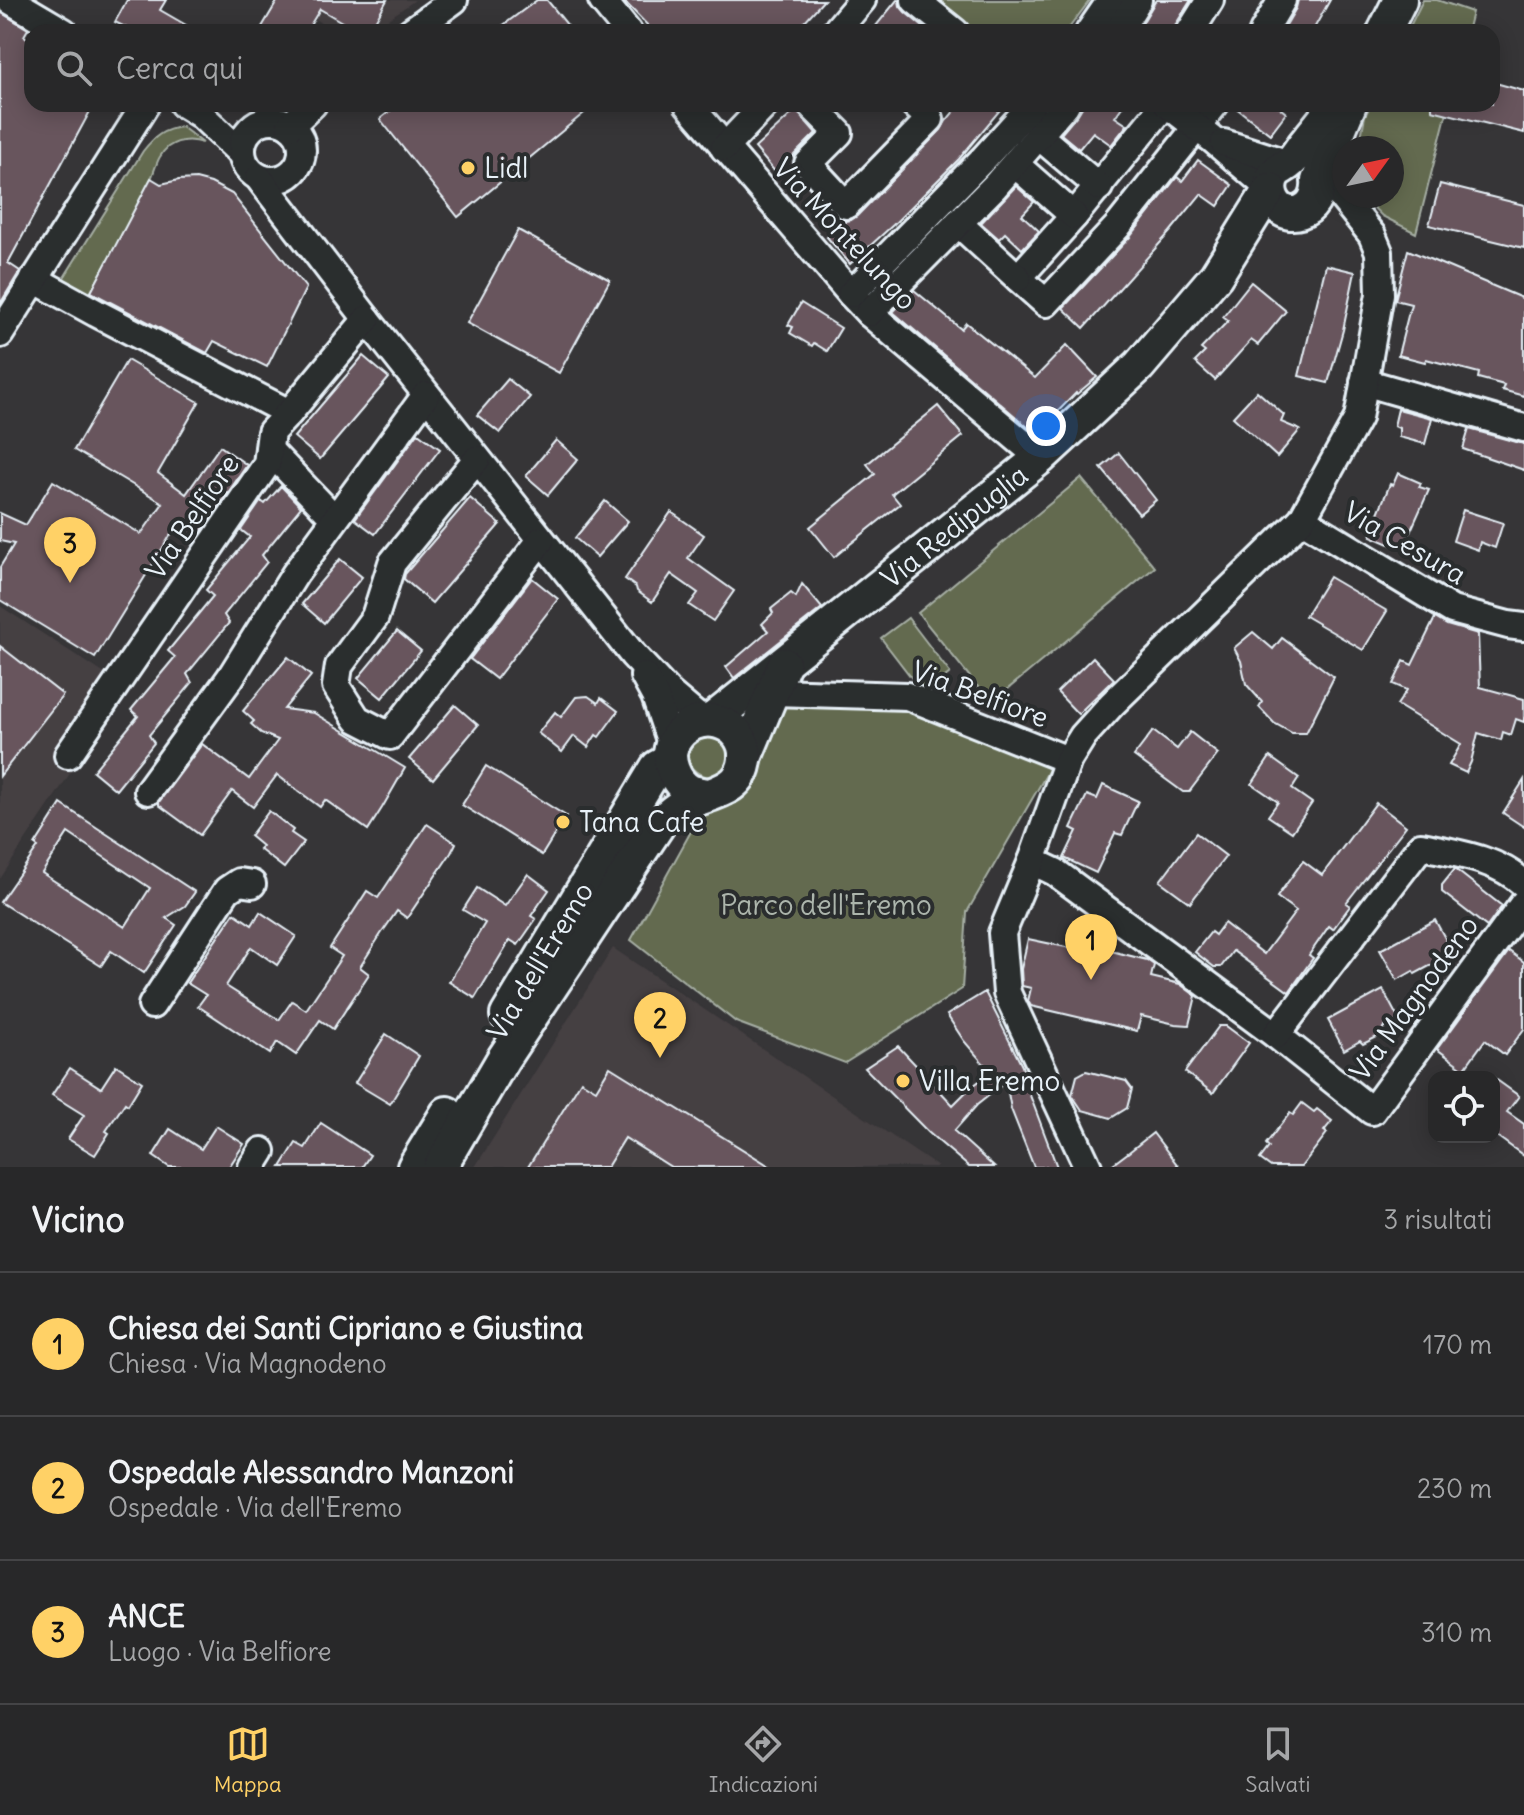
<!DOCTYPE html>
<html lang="it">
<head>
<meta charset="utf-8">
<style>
  :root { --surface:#282829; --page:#303031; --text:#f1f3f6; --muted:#a5a6a8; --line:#444446; --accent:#ffd166 }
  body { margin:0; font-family:Delius,sans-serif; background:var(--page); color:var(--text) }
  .controls { position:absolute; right:24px; bottom:24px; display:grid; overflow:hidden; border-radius:16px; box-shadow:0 4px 20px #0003 }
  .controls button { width:72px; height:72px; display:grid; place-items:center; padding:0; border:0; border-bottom:2px solid var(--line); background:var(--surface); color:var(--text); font:40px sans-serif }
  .compass { position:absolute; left:1332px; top:136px; width:72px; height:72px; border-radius:50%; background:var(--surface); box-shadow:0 4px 20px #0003; rotate:57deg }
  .you { position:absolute; left:1046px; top:426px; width:28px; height:28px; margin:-20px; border:6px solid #fff; border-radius:50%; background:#1a73e8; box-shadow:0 0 0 12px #1a73e833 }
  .badge { display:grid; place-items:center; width:52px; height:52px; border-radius:50%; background:var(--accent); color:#111; font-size:26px; font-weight:700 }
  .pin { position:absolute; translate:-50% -66px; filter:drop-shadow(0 2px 4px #0008) }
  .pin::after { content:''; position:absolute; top:42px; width:28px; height:24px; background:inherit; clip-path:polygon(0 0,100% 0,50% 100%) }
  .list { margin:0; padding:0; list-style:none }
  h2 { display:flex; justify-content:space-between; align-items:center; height:104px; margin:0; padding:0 32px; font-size:34px }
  h2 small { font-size:26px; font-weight:400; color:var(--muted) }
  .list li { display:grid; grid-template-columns:52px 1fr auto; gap:24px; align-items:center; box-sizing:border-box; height:144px; padding:0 32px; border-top:2px solid var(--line) }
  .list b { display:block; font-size:30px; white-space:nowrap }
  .list p { margin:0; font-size:26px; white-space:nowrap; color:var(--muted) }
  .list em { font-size:26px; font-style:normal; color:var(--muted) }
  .icon { flex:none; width:44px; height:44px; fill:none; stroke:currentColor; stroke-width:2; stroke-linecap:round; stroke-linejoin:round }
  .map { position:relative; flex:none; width:1524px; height:1167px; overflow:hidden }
  .search { position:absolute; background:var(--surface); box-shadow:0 4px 20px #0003; left:24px; right:24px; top:24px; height:88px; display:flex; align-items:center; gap:20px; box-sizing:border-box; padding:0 28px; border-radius:24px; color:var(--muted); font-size:30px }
  .sheet { height:536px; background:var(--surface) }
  nav { display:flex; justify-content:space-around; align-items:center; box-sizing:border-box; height:112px; border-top:2px solid var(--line); background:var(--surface); font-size:22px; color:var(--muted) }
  nav a { display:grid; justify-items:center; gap:4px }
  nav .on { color:var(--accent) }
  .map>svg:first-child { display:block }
  .built { fill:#453f42 }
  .green { fill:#636b50; stroke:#a6aea4; stroke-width:2 }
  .building { fill:#67555d; stroke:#e8f1f8; stroke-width:2; fill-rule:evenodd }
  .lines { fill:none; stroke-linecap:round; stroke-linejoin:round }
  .minor-casing { stroke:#e8f1f8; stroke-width:32 }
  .major-casing { stroke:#e8f1f8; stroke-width:38 }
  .minor { stroke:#2a2d2e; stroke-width:26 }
  .major { stroke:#2a2d2e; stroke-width:32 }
  .poi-dot { fill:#ffd166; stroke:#2a2d2e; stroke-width:3 }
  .labels { text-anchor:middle; stroke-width:8; stroke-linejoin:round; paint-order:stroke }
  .poi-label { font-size:28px; fill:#e8f1f8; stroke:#2a2d2e; text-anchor:start }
  .street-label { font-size:28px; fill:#e8f1f8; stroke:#2a2d2e }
  .park-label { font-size:28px; fill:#acb5ac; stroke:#2a2d2e }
</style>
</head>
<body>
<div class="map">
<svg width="1524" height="1167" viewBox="0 0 1524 1167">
  <rect width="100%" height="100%" fill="#363537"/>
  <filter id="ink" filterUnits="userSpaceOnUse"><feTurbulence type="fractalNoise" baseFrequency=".0125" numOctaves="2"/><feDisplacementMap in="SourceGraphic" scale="16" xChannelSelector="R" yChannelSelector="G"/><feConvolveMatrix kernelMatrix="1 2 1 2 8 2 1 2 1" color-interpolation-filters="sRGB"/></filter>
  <g filter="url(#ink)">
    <g class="built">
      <path d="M289 0H415L370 32H333Z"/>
      <path d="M0 606 105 674 52 759 73 769 0 879Z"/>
      <path d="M613 948 938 1167H475Z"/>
    </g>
    <g class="green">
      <path d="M931 0H1090L1066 32H975Z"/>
      <path d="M1423 0H1437L1472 12 1467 32H1407Z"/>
      <path d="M1371 104H1449L1416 233 1382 216 1362 196H1392V148H1359L1365 116Z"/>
      <path d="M182 127 203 143C191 139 179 139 168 147 158 155 156 167 151 179 132 220 108 259 87 299L60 284 143 151C154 137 163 129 182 127Z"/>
      <path d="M1081 478 1155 567 991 703 918 613Z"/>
      <path d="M908 618 950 673 924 694 881 638Z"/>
      <path d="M782 705 905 708 1050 768 967 912 962 989 845 1063 736 1022 631 940 700 815 726 804 750 785 769 742Z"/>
      <path d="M721 733 732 754C730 758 729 763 727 767 711 791 672 765 692 737Z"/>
    </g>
    <g class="building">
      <path d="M127 0H166L160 10 198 32H135L115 22Z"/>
      <path d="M278 0H387L369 32H359L320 9 306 32H259Z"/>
      <path d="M537 0H547L573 32H494Z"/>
      <path d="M623 0H824L795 32H654Z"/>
      <path d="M897 0H899L900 6 905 12 929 32H871Z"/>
      <path d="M1156 0H1191L1176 24 1174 32H1137Z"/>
      <path d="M1298 0H1330L1312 32H1282L1296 8Z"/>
      <path d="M0 12 28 29 24 36 32 41V104H94L8 263 20 271 0 304Z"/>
      <path d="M1492 82 1524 91V133L1432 110V104H1492Z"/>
      <path d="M399 104H595L458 217 380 119Z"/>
      <path d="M960 104H1005L959 159 893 225 850 264 827 237 846 221 851 220 857 216 941 130 946 121Z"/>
      <path d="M1084 104H1124L1115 117 1127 125 1111 145 1093 132 1079 149 1061 134 1078 114Z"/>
      <path d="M1231 104H1275L1286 113 1270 134Z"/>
      <path d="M796 110 816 133 776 173 755 148Z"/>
      <path d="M1198 160 1232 185 1218 206 1201 194 1170 232 1084 328 1063 308 1130 237 1177 177 1182 181Z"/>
      <path d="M151 178 161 184 179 180 196 179 211 183 232 194 306 288 267 367 214 341 207 353 91 292Z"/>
      <path d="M1440 184 1524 205V248L1429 225Z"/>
      <path d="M1016 186 1034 202 1022 215 1039 231 1022 249 1005 233 999 239 981 223Z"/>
      <path d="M518 230 610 280 559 373 467 323Z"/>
      <path d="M1408 250 1524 299V396L1502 390 1504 385 1478 378 1479 373 1426 359 1425 362 1398 355 1411 304 1395 300Z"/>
      <path d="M1326 265 1355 272 1343 330 1328 383 1299 376Z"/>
      <path d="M1251 282 1286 311 1258 345 1251 340 1215 380 1195 362 1205 352 1201 349 1228 321 1223 317Z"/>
      <path d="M914 290 961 329 966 323 1035 378 1067 345 1097 377 1077 394 1076 393 1036 434 893 312Z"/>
      <path d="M801 303 841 328 827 351 814 343 812 346 790 333 793 327 788 325Z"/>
      <path d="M363 356 389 378 320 459 294 437Z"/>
      <path d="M127 360 199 402 158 473 186 494 220 446 247 465 194 542 175 528 95 658 0 600V567L14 544 0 541V513L26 525 53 481 141 534 163 503 74 450Z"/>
      <path d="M508 379 530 397 500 433 477 415Z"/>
      <path d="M1257 391 1284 415 1281 422 1300 430 1277 457 1233 417Z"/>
      <path d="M938 406 963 436 892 494 900 504 834 557 810 527 875 474 867 464Z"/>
      <path d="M1398 409 1432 418 1425 444 1399 437V428L1394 426Z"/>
      <path d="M1469 429 1524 444V470L1463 449Z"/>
      <path d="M418 433 440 449 375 534 355 519Z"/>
      <path d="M556 440 578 459 548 495 526 476Z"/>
      <path d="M1119 453 1156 500 1139 514 1101 468Z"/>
      <path d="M1398 473 1421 483 1419 487 1429 490 1404 546 1396 542 1394 546 1371 536 1376 524 1374 523 1390 484 1393 485Z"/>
      <path d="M281 486 301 507 262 555 267 562 224 615 229 623 187 674 192 683 149 735 154 743 116 790 93 771 138 716 131 710 175 657 168 651 213 596 206 590 250 537 241 530 261 501 265 504Z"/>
      <path d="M470 498 500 524 432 603 404 579 405 574Z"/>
      <path d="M605 501 628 521 597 557 575 538Z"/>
      <path d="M1463 510 1503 523 1495 548 1480 542 1478 550 1453 541Z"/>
      <path d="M671 512 704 535 688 558 734 591 713 621 689 605 698 593 671 574 652 602 637 591 636 587 625 579Z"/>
      <path d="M340 559 362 577 324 623 302 604Z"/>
      <path d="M1329 577 1387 611 1363 650 1305 616Z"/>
      <path d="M532 578 558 599 496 679 470 659Z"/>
      <path d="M802 584 822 608 734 678 726 667 768 631 762 624 773 613 771 609 791 593 796 597Z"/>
      <path d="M1435 618 1447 625 1478 634 1480 687 1524 699V722L1516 719 1511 735 1503 732 1501 740 1478 733 1471 762 1466 773 1449 765 1461 744 1397 705 1407 690 1393 684 1404 661 1412 665Z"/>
      <path d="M397 631 421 651 382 698 358 678Z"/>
      <path d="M1253 632 1273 649 1282 638 1334 677 1306 733H1292L1274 723 1259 707 1262 702 1246 684 1241 661 1234 648Z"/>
      <path d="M0 646 63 695 0 776Z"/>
      <path d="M288 657 311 676 284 709 314 713 405 768 382 808 368 830 325 800 320 807 277 775 253 807 232 791 200 835 159 805V802L202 744 249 779 278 740 261 733 251 724 254 721 243 711Z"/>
      <path d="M1093 657 1114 679 1078 714 1057 692Z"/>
      <path d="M588 696 598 703 601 698 618 711 599 737 596 735 588 747 574 736 562 752 538 733 555 712 561 717 576 697Z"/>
      <path d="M455 705 478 725 433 779 409 759Z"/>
      <path d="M1153 731 1177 749 1190 732 1218 754 1189 792H1183L1134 756Z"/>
      <path d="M1270 757 1299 778 1292 789 1312 803 1292 832 1268 816 1278 802 1252 784Z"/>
      <path d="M486 766 566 816 542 855 462 805Z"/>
      <path d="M1524 780V827L1503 813Z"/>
      <path d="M1103 785 1138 801 1122 835 1115 833 1096 873 1064 858 1077 831 1071 828 1087 795 1097 799Z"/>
      <path d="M1376 803 1406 826 1346 903 1350 906 1333 929 1329 926 1309 955 1313 958 1289 992 1233 951 1221 967H1214L1195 952 1211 932 1215 935 1224 923 1264 954 1296 911 1277 897 1303 861 1322 875Z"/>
      <path d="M61 804 195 892 185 906 166 918 176 925 144 973 111 951 101 966 0 902 38 847 35 845ZM68 833 150 888 125 927 42 873Z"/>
      <path d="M269 811 293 830 291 833 304 842 284 868 259 849 262 846 250 836Z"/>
      <path d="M427 824 456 843 451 853 407 918 397 911 381 934 360 967 369 974 333 1029 320 1020 296 1055 277 1042 270 1054 198 1006 206 995 187 983 234 913 252 925 260 912 296 936 277 965 251 947 226 986 279 1020 292 1001 306 1010 342 956 330 948 367 891 378 898Z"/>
      <path d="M1196 833 1226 856 1190 903 1160 881Z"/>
      <path d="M1455 869 1502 906 1487 927 1442 892V885Z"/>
      <path d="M528 874 549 890 531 916 536 919 518 945 510 940 475 998 449 982 485 923 463 910 477 888 505 906Z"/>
      <path d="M1435 920 1451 949 1435 958 1437 962 1415 974 1413 971 1397 980 1380 950Z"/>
      <path d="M1028 939 1085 951 1087 945 1147 960 1154 965 1151 977 1180 984 1196 996 1189 1025 1175 1024 1141 1016 1137 1031 1031 1006 1028 1001 1031 988 1022 986 1021 969Z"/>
      <path d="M1509 951 1524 962V1029L1505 1055 1485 1040 1464 1069 1437 1049Z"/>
      <path d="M1383 990 1399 1020 1383 1028 1385 1033 1363 1044 1360 1041 1344 1050 1328 1020Z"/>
      <path d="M985 992 1022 1066 1028 1090 1057 1167H1034L1011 1109 1006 1082 977 1105 954 1131 994 1167H969L929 1133 865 1068 898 1046 953 1105 969 1089 991 1072 964 1041 947 1015Z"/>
      <path d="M1219 1026H1226L1249 1043 1213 1093 1185 1072Z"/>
      <path d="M386 1034 419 1056 390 1104 355 1083Z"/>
      <path d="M116 1065 142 1082 128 1105 125 1103 106 1131 109 1133 95 1155 68 1139 84 1115 52 1095 70 1068 101 1088Z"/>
      <path d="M610 1067 771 1167H671L625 1138 607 1167H528L581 1081 596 1090Z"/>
      <path d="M1086 1071 1126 1081 1132 1089 1127 1108 1111 1118 1082 1110 1072 1095 1077 1076Z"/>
      <path d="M1494 1078 1519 1096 1507 1112 1524 1124V1156L1494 1134Z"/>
      <path d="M1302 1103 1314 1112 1317 1109 1332 1121 1324 1131 1327 1133 1301 1167H1271L1260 1159 1269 1147 1266 1144 1290 1113 1293 1115Z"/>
      <path d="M321 1123 370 1155 362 1167H281L296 1143 305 1148Z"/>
      <path d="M216 1126 244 1144 229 1167H169L153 1156 170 1129 201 1149Z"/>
      <path d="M1153 1133 1179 1167H1109L1129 1152Z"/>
    </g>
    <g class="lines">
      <defs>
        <g id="minor">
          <path d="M10 0 64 32"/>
          <path d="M602 0 628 32"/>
          <path d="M915 0 955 32"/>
          <path d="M410 32 454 0"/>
          <path d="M835 32 862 0"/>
          <path d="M1089 32 1111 0"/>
          <path d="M1118 32 1138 0"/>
          <path d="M1190 32 1210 0"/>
          <path d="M1263 32 1282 0"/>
          <path d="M183 104 201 115 242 154"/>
          <path d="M688 104 851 294 869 313 1040 458"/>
          <path d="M810 104 839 133 808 164 846 205 930 119 914 104"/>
          <path d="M1165 104 1074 216 1018 278 1046 303 1118 226 1215 104"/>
          <path d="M1167 104 1212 139 1270 189"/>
          <circle cx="272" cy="150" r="30"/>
          <path d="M290 126 313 104"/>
          <path d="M1039 136 1099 187"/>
          <path d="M1224 143 1289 164"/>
          <path d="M724 148 766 104"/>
          <path d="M1015 164 1074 216"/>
          <path d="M259 178 367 319 633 655 668 692 701 720"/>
          <path d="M958 223 1018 278"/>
          <path d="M34 279 96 313 289 413"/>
          <path d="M851 294 984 158 1033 104"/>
          <path d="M869 313 995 186 1066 104"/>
          <path d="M0 334 146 104"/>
          <path d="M1364 382 1524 428"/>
          <path d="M269 450 334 518"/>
          <path d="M477 459 392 563 375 617 339 666 336 686 357 719 390 736 541 540"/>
          <path d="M1302 519 1452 610 1508 625 1524 627"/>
          <path d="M644 676 655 696 672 746"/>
          <path d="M773 692 907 696 1068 760"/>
          <path d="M68 755 267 464 271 432 289 413 367 319"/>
          <path d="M148 791 230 678 295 574 426 395"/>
          <path d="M1032 861 1055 872 1276 1035 1372 1111 1524 903"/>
          <path d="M152 1005 227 890 239 882 252 884"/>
          <path d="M1276 1035 1421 846C1456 853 1498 859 1524 884"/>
          <path d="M252 1167 262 1151"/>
          <path d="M1088 1167 1007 993 1002 933 1032 861 1068 760 1083 736 1112 704 1302 519 1358 418 1380 294 1379 252 1372 235 1340 195 1318 181"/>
        </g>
        <g id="major">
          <path d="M1384 32 1400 0"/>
          <path d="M1336 104C1326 117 1316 130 1305 143 1300 149 1296 157 1290 162 1285 167 1279 168 1275 173 1270 180 1269 189 1272 197 1283 225 1321 214 1318 181L1350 104"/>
          <path id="s1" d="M712 720 1040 458 1139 366 1216 276 1270 189"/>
          <path d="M745 758 784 664"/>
          <path d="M507 1015 657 767 670 760"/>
          <path d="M414 1167 447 1113"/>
          <path d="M440 1167 503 1059 661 821C668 816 674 810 681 806 705 793 742 794 745 759 748 720 694 704 673 743 665 759 675 783 690 791 695 793 703 794 708 795"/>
        </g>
      </defs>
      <use href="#minor" class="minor-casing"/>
      <use href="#major" class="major-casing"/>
      <use href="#minor" class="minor"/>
      <use href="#major" class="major"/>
    </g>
  </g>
  <g class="poi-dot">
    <circle cx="468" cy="168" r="8"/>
    <circle cx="563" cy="822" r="8"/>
    <circle cx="903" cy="1081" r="8"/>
  </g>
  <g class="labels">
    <g class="poi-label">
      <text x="484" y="178">Lidl</text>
      <text x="579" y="832">Tana Cafe</text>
      <text x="919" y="1091">Villa Eremo</text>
    </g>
    <g class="street-label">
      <text transform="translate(845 234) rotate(47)" y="10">Via Montelungo</text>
      <text transform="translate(192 517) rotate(-56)" y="10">Via Belfiore</text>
      <text dy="10" stroke="none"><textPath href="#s1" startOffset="310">Via Redipuglia</textPath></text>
      <text transform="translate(1405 543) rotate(30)" y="10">Via Cesura</text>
      <text transform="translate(980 694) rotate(20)" y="10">Via Belfiore</text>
      <text transform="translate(540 961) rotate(-59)" y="10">Via dell'Eremo</text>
      <text transform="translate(1414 998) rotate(-54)" y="10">Via Magnodeno</text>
    </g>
    <g class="park-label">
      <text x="826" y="915">Parco dell'Eremo</text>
    </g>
  </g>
</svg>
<div class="controls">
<button><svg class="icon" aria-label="locate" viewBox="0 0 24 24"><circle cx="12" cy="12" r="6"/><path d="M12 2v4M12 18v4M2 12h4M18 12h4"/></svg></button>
</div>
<svg class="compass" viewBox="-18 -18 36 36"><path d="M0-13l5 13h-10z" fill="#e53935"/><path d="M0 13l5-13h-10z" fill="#a5a6a8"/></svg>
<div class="you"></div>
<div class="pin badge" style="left:1091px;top:980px">1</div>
<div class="pin badge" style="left:660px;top:1058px">2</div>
<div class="pin badge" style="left:70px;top:583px">3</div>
<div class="search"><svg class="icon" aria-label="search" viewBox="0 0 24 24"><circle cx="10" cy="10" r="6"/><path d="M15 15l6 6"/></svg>Cerca qui</div>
</div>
<section class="sheet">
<h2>Vicino<small>3 risultati</small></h2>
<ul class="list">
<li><span class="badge">1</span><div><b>Chiesa dei Santi Cipriano e Giustina</b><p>Chiesa · Via Magnodeno</p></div><em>170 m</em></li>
<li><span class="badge">2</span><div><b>Ospedale Alessandro Manzoni</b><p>Ospedale · Via dell'Eremo</p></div><em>230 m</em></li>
<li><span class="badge">3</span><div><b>ANCE</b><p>Luogo · Via Belfiore</p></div><em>310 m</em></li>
</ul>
</section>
<nav>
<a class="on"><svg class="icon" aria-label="map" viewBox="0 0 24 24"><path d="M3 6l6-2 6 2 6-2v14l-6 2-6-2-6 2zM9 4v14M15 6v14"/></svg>Mappa</a>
<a><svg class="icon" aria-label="directions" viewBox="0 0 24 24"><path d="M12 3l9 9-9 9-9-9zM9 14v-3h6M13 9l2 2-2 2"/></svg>Indicazioni</a>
<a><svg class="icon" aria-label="saved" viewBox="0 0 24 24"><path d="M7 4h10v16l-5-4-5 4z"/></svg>Salvati</a>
</nav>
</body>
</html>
